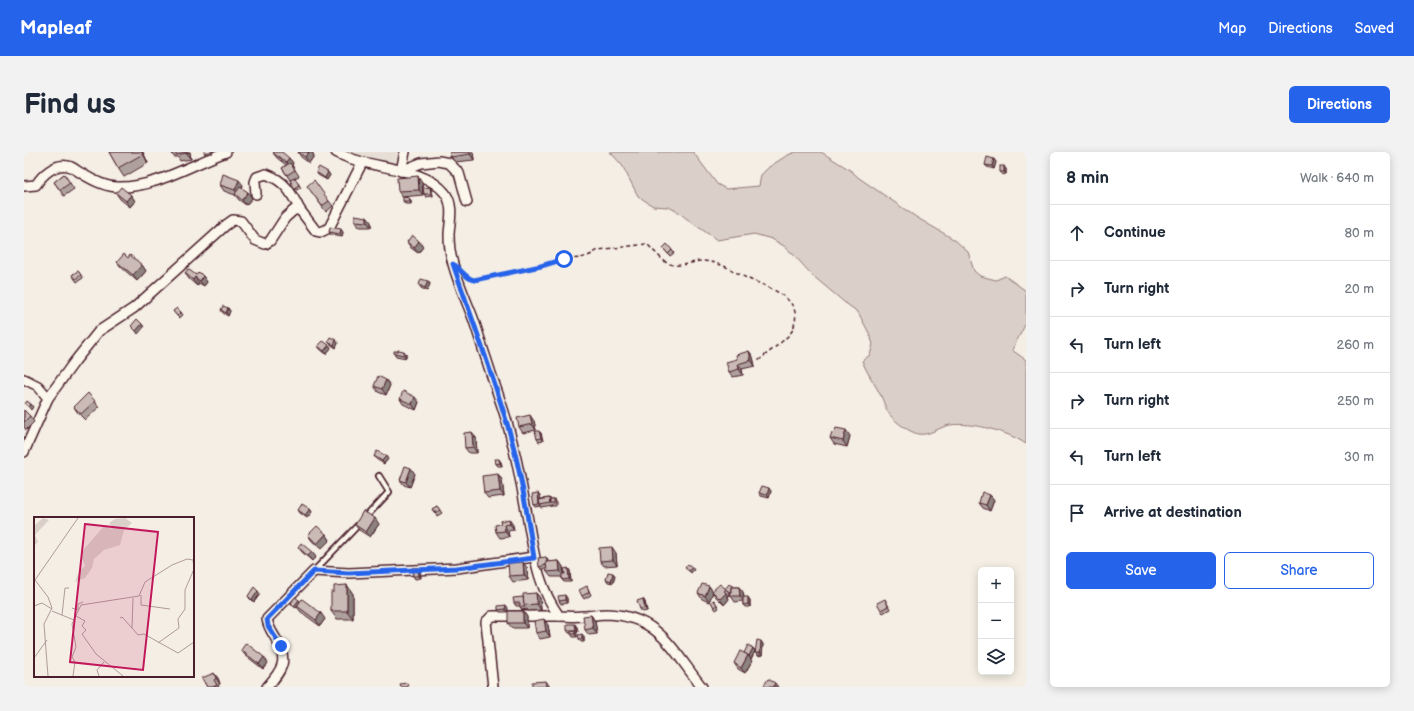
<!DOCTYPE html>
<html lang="en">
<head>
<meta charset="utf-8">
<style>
  :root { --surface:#fff; --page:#f2f2f3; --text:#1f2937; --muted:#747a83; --line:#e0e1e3; --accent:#2563eb }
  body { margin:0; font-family:"Balsamiq Sans",sans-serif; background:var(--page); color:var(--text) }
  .controls { position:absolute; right:12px; bottom:12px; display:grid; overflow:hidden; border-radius:6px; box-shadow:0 2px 10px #0003 }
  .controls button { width:36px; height:36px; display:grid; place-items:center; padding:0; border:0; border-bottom:1px solid var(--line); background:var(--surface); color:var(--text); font:20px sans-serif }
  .stop { position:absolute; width:12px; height:12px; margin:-9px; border:3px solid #2563eb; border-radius:50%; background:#fff }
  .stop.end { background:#2563eb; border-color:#fff; box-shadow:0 1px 4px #0008 }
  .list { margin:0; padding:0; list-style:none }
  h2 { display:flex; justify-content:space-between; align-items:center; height:52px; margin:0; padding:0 16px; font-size:17px }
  h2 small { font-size:13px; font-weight:400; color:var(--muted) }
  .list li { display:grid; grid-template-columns:26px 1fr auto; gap:12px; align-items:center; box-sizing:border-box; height:56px; padding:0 16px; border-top:1px solid var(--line) }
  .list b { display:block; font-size:15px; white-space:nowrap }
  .list em { font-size:13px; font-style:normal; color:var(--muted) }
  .actions { display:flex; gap:8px; padding:12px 16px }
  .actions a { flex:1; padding:9px 0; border:1px solid var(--accent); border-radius:6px; text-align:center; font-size:14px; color:var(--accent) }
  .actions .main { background:var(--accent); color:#fff }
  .icon { flex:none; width:22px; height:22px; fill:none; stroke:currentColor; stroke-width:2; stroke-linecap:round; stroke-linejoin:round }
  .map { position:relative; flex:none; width:1002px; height:535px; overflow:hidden; border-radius:6px }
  header { display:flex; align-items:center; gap:24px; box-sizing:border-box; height:56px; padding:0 20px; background:var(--accent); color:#fff }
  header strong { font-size:19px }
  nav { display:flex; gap:22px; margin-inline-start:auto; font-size:14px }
  .intro { display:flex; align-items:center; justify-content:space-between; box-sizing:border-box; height:96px; padding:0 24px }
  h1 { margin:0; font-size:28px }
  .button { padding:10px 18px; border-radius:6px; background:var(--accent); color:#fff; font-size:14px; font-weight:700 }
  main { display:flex; gap:24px; padding:0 24px }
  aside { flex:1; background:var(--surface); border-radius:6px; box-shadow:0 2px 10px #0003 }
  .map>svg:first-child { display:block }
  .built { fill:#e7dfd6 }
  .green { fill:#dbd0c9; stroke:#92787a }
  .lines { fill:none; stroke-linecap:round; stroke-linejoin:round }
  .lane-casing { stroke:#4a1f2b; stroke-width:8 }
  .street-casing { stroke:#4a1f2b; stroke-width:12 }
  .path { stroke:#4a1f2b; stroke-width:1.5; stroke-dasharray:4 3; stroke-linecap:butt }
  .lane { stroke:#fbf7ec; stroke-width:4.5 }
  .street { stroke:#fbf7ec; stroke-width:9 }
  .wall { fill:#aea19d; stroke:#4a1f2b }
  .shaded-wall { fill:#8d837f; stroke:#4a1f2b }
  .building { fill:#cabbb6; stroke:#4a1f2b }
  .route { stroke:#2563eb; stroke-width:5 }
  .inset-road { fill:none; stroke:#b09b9a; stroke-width:1 }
  .view { fill:#c2185b; fill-opacity:0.15; stroke:#c2185b; stroke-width:2 }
  .inset-edge { fill:none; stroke:#4a1f2b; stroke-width:2 }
</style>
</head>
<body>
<header>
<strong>Mapleaf</strong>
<nav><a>Map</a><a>Directions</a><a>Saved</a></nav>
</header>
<div class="intro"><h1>Find us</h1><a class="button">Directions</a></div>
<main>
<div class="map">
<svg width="1002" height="535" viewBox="0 0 1002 535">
  <rect width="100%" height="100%" fill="#f4eee4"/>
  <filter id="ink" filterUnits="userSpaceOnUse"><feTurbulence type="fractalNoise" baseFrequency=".025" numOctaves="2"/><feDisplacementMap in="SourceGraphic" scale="8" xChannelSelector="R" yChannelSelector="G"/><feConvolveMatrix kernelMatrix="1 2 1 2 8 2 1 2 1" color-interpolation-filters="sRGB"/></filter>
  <g filter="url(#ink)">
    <path class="built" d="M318 0H379L376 13Z"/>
    <path class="green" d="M586 0H669L693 32 702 37 735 34 737 23 745 15 762 4 771 0H797L826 18 835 26 892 65 931 88 944 100 950 119 956 124 972 128 981 124 1002 139V171L988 198 1002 208V292C983 279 948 270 926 273 915 275 905 284 894 282 886 280 871 270 866 263 862 258 860 250 857 244 851 232 843 221 838 209L846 203 849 192 845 181 834 160 820 150 788 123 770 103 760 94 748 87 730 82 693 88 667 70 653 59 644 55 629 54 614 44 598 13Z"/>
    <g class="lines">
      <defs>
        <g id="lane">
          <path d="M341 366 365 340 355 324"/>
          <path d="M291 418 336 371"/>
        </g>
        <g id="street">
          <path d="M312 0C343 18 399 13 421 41 430 53 426 68 425 82 425 92 426 102 429 112 434 130 442 148 449 166 454 180 458 195 463 209 469 229 477 249 483 270 491 299 497 329 502 358 510 397 511 430 535 464 543 464 551 465 559 464 567 464 575 462 583 462 636 464 649 499 678 535"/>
          <path d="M377 19 397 11 415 9 425 11 435 21 443 50"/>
          <path d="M377 19 381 0"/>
          <path d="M0 34 12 33C18 23 31 11 44 14 49 15 53 19 57 21 68 28 81 35 94 35 131 36 168 12 202 0"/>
          <path d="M232 42 231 30 233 25 242 22C261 29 267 40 276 58"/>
          <path d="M0 227 14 234 24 246"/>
          <path d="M0 300 24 246 51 209 75 179 110 156 202 73 209 68 217 69 231 88 241 92 246 89 261 66 270 58H276L292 79 297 80 305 76 338 11"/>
          <path d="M243 535C258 518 265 509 252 487 248 480 244 475 243 467L290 419 325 421 433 416 510 405"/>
          <path d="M469 535 462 470 468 464H535"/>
        </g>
      </defs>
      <use href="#lane" class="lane-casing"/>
      <use href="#street" class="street-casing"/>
      <path class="path" d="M442 124 446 127 450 128 517 114 540 107 557 106 566 103 574 98 623 92C628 97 638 108 643 111 657 117 666 109 679 109 699 110 711 121 727 128 745 135 776 146 771 170 770 173 770 176 768 179 762 188 743 201 734 209"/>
      <use href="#lane" class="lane"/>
      <use href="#street" class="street"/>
    </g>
    <g class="wall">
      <path d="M85 0H119L124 11 100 25 94 16Z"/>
      <path d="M147 0H166L167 7 156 9 154 5H150Z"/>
      <path d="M180 0H189V1L181 2Z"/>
      <path d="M274 0H288L290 4 285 11 277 5Z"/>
      <path d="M426 0H449L450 8 431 10 427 5Z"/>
      <path d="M249 1 265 6 269 11 268 13 275 24 271 26 277 36 272 38 266 28 258 16 262 13 253 6Z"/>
      <path d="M972 10 970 17 963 15 961 13Z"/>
      <path d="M982 17V22L978 23 976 20Z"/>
      <path d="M292 20 306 23 303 28 294 23Z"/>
      <path d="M40 22 50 37 40 44 30 30Z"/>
      <path d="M394 24 398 30 399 43 378 45 374 39Z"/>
      <path d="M196 33H219L218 36 228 46 222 53 215 48 211 43 200 39Z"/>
      <path d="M406 35 408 38 409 44 402 45 400 42Z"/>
      <path d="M287 39 305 49 309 54 302 60Z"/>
      <path d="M92 41 107 43 111 49 106 55 96 47Z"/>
      <path d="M387 48V52H381L379 49Z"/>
      <path d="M331 63 347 70V75H335L331 69Z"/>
      <path d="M305 80H319L318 85 307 83Z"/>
      <path d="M383 90 399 95 394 101 387 96Z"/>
      <path d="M639 96 648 98 650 101 646 104Z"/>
      <path d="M104 106 118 113 122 119 113 129 97 115 93 110Z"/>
      <path d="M54 119 59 126 53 130 48 123Z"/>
      <path d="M161 121 179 124 183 130 180 134 175 131 173 134 165 127Z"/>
      <path d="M404 129 406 132 403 139 397 136 395 133Z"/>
      <path d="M204 156 206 159 204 164 199 161 197 158Z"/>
      <path d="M149 159 157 160 159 163 155 166Z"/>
      <path d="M304 189 314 191 312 196 306 192Z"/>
      <path d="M305 193 307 196 302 202 296 197 294 194Z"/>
      <path d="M374 199 382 202V206L372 204 370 201Z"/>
      <path d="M725 199 729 205 731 214 718 217 719 223 709 225 705 220 713 207Z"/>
      <path d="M366 233 362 243 354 240 350 234Z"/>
      <path d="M376 247 395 250 392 258 379 252Z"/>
      <path d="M71 249 75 255 61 268 54 261 50 255Z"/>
      <path d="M0 258 6 264 10 270 2 278 0 275Z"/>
      <path d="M510 269 512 278 499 281 495 275Z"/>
      <path d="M515 279 517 281 519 289 515 290 513 287Z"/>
      <path d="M448 280 452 286 453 301H445L441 296Z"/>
      <path d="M826 284 823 295 810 292 806 286Z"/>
      <path d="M350 304 364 307 360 312 352 307Z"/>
      <path d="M477 310 478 314H474L472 312Z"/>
      <path d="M391 322 386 335 380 333 376 328Z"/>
      <path d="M474 322 478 328 480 344 464 346 460 341Z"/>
      <path d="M747 339 745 346 737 344 735 341Z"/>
      <path d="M516 343V347L525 346 526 347H530L532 350V354H528V353V354L518 356 517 354 512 355 510 353Z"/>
      <path d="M966 343 970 348 966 359 959 356 955 351Z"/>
      <path d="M413 354 418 361 413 364 408 357Z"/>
      <path d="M286 357 288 360 283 366 276 361 274 358Z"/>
      <path d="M476 369 489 373 490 378 484 379 485 385 476 386 472 380 477 372Z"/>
      <path d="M355 372 346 385 335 378 331 373Z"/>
      <path d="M302 382 306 388 297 397 288 389 284 383Z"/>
      <path d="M274 395 292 405 288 409 278 400Z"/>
      <path d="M592 401 593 413 580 414 576 409Z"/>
      <path d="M522 405 524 408V410L535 409 539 415 540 422H541L544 416 546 419 547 430H540L538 428V425H527L523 420 522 417H517L515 415Z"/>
      <path d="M503 416 504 428 489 430 485 424Z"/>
      <path d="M396 419 397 426 391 427 389 424Z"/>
      <path d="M589 421 591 424 589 431 584 430 582 427Z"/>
      <path d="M323 433 329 442V467H313L307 459 310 440Z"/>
      <path d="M563 434 567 443 560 447 558 444Z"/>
      <path d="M685 434 689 440 685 450 678 447 674 441Z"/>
      <path d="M710 435H715L719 440 720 445 726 448V455H721L719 453V449L711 450 707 444V442L704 440 706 443 704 445 705 447 700 453 692 445 688 439Z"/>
      <path d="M512 441 516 446 517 458 504 459 503 457 498 458 496 455V454H492L490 451 499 445Z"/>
      <path d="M236 442 230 450 226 447 224 444Z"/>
      <path d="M543 446V451L537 452 535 449Z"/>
      <path d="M619 447 621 450 623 459 618 460 616 457Z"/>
      <path d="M861 447 866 457 859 461 857 458Z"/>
      <path d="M275 448 276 450 301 467 296 474 277 460 273 455 272 456 269 454 267 451Z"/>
      <path d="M690 448 695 456 692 458 687 450Z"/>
      <path d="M484 456 483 460H476L474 458Z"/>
      <path d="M499 459 503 465V476H488L484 471Z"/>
      <path d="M567 463 571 469 573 482 565 483 561 478Z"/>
      <path d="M524 473 526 485 516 487 512 481Z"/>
      <path d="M553 475 554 480 552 481 553 485H549L547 482V481H545L543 478Z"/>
      <path d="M558 482 560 485V490H557L555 487Z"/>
      <path d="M739 492 738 504 733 503 731 501Z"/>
      <path d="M729 496 731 499 727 507H726L728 509 721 521 714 517 710 511 720 501Z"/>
      <path d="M217 498 244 511 239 517 221 503Z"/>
      <path d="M27 524H31V525L28 526Z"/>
      <path d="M178 526H194L196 532 194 533 195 535H183Z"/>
    </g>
    <g class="shaded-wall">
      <path d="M117 0H119L124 11 119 2Z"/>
      <path d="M163 0H166L167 7 163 1Z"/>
      <path d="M285 0H288L290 4 285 11 281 5Z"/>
      <path d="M446 0H449L450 8 446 2Z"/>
      <path d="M265 6 269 11 266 16 262 10Z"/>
      <path d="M970 7 972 10 970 17 968 14Z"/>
      <path d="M980 14 982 17V22L980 20Z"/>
      <path d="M304 20 306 23 303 28 301 26Z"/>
      <path d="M394 24 398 30 399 43 395 38Z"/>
      <path d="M215 28 219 33 215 44 211 38Z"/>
      <path d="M406 35 408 38 409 44 407 42Z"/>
      <path d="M224 40 228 46 222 53 218 48Z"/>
      <path d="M107 43 111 49 106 55 102 49Z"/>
      <path d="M385 46 387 48V52L385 49Z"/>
      <path d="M343 65 347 70V75L343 70Z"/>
      <path d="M317 77 319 80 318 85 316 82Z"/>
      <path d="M395 89 399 95 394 101 390 96Z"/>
      <path d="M118 113 122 119 113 129 109 123Z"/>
      <path d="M179 124 183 130 180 134 176 129Z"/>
      <path d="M171 125 175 131 173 134 169 128Z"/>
      <path d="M404 129 406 132 403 139 401 136Z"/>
      <path d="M204 156 206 159 204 164 202 161Z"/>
      <path d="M118 172 120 175 114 182 112 179Z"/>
      <path d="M312 188 314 191 312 196 310 193Z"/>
      <path d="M305 193 307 196 302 202 300 199Z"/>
      <path d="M380 199 382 202V206L380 203Z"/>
      <path d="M725 199 729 205 731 214 727 208Z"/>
      <path d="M714 212 718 217 719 223 715 217Z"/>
      <path d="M362 228 366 233 362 243 358 237Z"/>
      <path d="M391 245 395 250 392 258 388 252Z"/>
      <path d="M7 252 9 255 7 258 5 255Z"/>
      <path d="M506 263 510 269 512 278 508 272Z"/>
      <path d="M822 278 826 284 823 295 819 289Z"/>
      <path d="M515 279 517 281 519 289 517 286Z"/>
      <path d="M448 280 452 286 453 301 449 295Z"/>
      <path d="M362 304 364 307 360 312 358 309Z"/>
      <path d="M475 307 477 310 478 314 476 311Z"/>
      <path d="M387 316 391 322 386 335 382 330Z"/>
      <path d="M474 322 478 328 480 344 476 339Z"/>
      <path d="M745 336 747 339 745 346 743 343Z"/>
      <path d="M514 341 516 343 517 353H516L517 354 515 352Z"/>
      <path d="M966 343 970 348 966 359 962 353Z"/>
      <path d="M286 357 288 360 283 366 281 363Z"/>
      <path d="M351 366 355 372 346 385 342 380Z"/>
      <path d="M485 367 489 373 490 378 486 372Z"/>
      <path d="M480 373 484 379 485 385 481 379Z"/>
      <path d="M302 382 306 388 297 397 293 392Z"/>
      <path d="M588 395 592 401 593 413 589 408Z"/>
      <path d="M288 400 292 405 288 409 284 404Z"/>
      <path d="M535 409 539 415 540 424 536 419Z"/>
      <path d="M499 410 503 416 504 428 500 423Z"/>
      <path d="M668 415 670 418 667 421 665 419Z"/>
      <path d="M394 416 396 419 397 426 395 424Z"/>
      <path d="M544 416 546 419 547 430 545 427Z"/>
      <path d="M589 421 591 424 589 431 587 429Z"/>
      <path d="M323 433 329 442V467L323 459Z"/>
      <path d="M685 434 689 440 685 450 681 444Z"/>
      <path d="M715 435 719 440 720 449 716 444Z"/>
      <path d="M234 439 236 442 230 450 228 448Z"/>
      <path d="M512 441 516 446 517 458 513 452Z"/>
      <path d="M702 441 705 447 700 453 696 447Z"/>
      <path d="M541 443 543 446V451L541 448Z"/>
      <path d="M724 445 726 448V455L724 452Z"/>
      <path d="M619 447 621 450 623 459 621 456Z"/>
      <path d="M275 448 277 450 272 456 270 454Z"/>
      <path d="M482 453 484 456 483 460 481 457Z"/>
      <path d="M499 459 503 465V476L499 471Z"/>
      <path d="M297 461 301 467 296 474 292 468Z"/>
      <path d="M567 463 571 469 573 482 569 476Z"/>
      <path d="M520 467 524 473 526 485 522 479Z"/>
      <path d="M551 472 553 475 554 480 552 478Z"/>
      <path d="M551 478 553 481V485L551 482Z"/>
      <path d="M558 482 560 485V490L558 487Z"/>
      <path d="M737 489 739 492 738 504 736 501Z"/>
      <path d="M729 496 731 499 727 507 725 504Z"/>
      <path d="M724 503 728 509 721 521 717 516Z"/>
      <path d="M240 505 244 511 239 517 235 512Z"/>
      <path d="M190 521 194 526 196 532 192 526Z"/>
      <path d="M522 529 526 535H522Z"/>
      <path d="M751 531 754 535H749Z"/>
    </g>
    <g class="building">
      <path d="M85 0H117L119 2 94 16Z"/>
      <path d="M152 0H163V1L152 3Z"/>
      <path d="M250 0H258L265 6 262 10 249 1Z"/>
      <path d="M274 0H285L281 5Z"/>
      <path d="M426 0H446V2L427 5Z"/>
      <path d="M963 5 970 7 968 14 961 13Z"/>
      <path d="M266 11 271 18 263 23 258 16Z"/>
      <rect x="976" y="14" width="4" height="6"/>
      <path d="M295 15 304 20 301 26 292 20Z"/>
      <path d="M40 22 46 31 36 38 30 30Z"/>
      <path d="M199 22 215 28 211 38 196 33Z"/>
      <path d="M394 24 395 38 374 39 373 26Z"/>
      <path d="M271 26 275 33 270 36 266 28Z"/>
      <path d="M290 28 305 49 298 54 283 34Z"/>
      <path d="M97 35 107 43 102 49 92 41Z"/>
      <path d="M216 35 224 40 218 48 211 42Z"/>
      <path d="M406 35 407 42H400L399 36Z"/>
      <path d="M379 45 385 46V49H379Z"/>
      <path d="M331 63 343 65V70L331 69Z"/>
      <path d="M306 75 317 77 316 82 305 80Z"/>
      <path d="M388 83 395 89 390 96 383 90Z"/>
      <path d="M643 92 648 98 644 102 639 96Z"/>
      <path d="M100 102 104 106 106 103 118 113 109 123 93 110Z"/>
      <path d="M164 117 172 123 175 120 179 124 176 129 171 125 169 128 161 121Z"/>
      <path d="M54 119 57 123 51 127 48 123Z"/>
      <path d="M397 127 404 129 401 136 395 133Z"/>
      <path d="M199 154 204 156 202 161 197 158Z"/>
      <path d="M153 156 157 160 153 164 149 159Z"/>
      <path d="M113 167 118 172 112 179 107 174Z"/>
      <path d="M306 185 312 188 310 193 304 189Z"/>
      <path d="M299 189 305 193 300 199 294 194Z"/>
      <path d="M374 198 380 199V203L370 201V199H374Z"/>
      <path d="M725 199 727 208 714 212 715 217 705 220 702 210 713 207 712 203Z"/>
      <path d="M354 224 362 228 358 237 350 234Z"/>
      <path d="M379 239 391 245 388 252 376 247Z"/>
      <path d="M64 241 71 249 57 262 50 255Z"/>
      <path d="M3 249 7 252 5 255 1 252Z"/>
      <path d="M0 258 6 264 0 270Z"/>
      <path d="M506 263 508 272 495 275 493 266Z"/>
      <path d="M812 276 822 278 819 289 806 286 808 280 810 281Z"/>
      <path d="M511 279H515L517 286 513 287Z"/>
      <path d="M448 280 449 295 441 296 440 281Z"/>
      <path d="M353 299 362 304 358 309 350 304Z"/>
      <path d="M471 307H475L476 311 472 312Z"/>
      <path d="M381 314 387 316 382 330 376 328Z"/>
      <path d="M474 322 476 339 460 341 458 324Z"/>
      <path d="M738 334 745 336 743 343 735 341Z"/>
      <path d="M958 340 966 343 962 353 955 351Z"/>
      <path d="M514 341 515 352 510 353 508 342Z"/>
      <path d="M525 346 526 351 516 353 515 348Z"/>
      <rect x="526" y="347" width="4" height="4"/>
      <path d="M278 352 286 357 281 363 274 358Z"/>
      <path d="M413 354 416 358 411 361 408 357Z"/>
      <path d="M339 359 351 366 342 380 331 373Z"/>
      <path d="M485 367 486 372 480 373 481 379 472 380 471 373 477 372 476 369Z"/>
      <path d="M293 374 302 382 293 392 284 383Z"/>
      <path d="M277 391 288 400 284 404 274 395Z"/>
      <path d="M588 395 589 408 576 409 575 396Z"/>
      <path d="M522 405 523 410H522V413L515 415 514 406Z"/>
      <path d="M535 409 536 419 523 420 522 410Z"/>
      <path d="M499 410 500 423 485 424 484 411Z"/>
      <path d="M664 412 668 415 665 419 661 416Z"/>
      <path d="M388 416H394L395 424H389Z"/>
      <path d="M544 416 545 427 538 428V422H541L540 417Z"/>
      <path d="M584 420 589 421 587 429 582 427Z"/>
      <path d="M678 432 685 434 681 444 674 441Z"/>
      <path d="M696 432 702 437 700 439 702 441 696 447 688 439Z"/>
      <path d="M705 432 710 435H707V439L706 440 701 437Z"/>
      <path d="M323 433V459H307V440H310V434Z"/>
      <path d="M563 434 565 440 558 444 555 438Z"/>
      <path d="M230 435 234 439 228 448 224 444Z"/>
      <path d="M707 435H715L716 444H707Z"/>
      <path d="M512 441 513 452 500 453 499 442Z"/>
      <path d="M541 443V448L535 449 534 444Z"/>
      <path d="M271 445 275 448 270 454 267 451Z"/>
      <path d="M499 445 500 453 501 455H496V451H490L489 446Z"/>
      <path d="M719 445H724V452L719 453Z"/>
      <path d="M278 447 297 461 292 468 273 454Z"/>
      <path d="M619 447 621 456 616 457 613 449Z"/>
      <path d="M861 447 864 454 857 458 853 451Z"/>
      <path d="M690 448 693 453 690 455 687 450Z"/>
      <path d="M482 453 481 457 474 458V454Z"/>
      <rect x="484" y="459" width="15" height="12"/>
      <path d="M567 463 569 476 561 478 559 464Z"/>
      <path d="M520 467 522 479 512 481 510 469Z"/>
      <path d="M543 472H551L552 478H543Z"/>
      <path d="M551 478V482H547V479Z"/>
      <path d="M558 482V487H555L554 483Z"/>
      <path d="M733 488 737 489 736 501H731Z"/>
      <path d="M222 491 240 505 235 512 217 498Z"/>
      <path d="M724 493 729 496 725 504 720 501Z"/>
      <path d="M716 499 724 503 717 516 710 511Z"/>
      <path d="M190 521 192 526 190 528 193 533 189 535H183L178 526Z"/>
      <path d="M744 527 751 531 749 535H739Z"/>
      <path d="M522 529V535H508V530Z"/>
      <path d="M383 531 384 535H377L376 532Z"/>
    </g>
  </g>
  <g class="lines" filter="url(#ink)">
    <path class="route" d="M257 494 244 474 243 467 290 419 325 421 433 416 510 406C503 360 496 313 482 268 466 215 447 164 429 112 437 117 442 127 450 128L517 114 540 107"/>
  </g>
  <g transform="translate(10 365)">
    <rect width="160" height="160" fill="#f4eee4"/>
    <path d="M9 1 15 3 1 18 4 25 0 29V9ZM91 1 98 6 90 13 86 28 70 33 60 42 58 51 51 61 41 65 45 54 51 49 47 38 50 32 71 8 77 12 79 10 75 6 81 2Z" fill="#dbd0c9"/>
    <path class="inset-road" d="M107 78V88L136 92M99 81 98 111 104 118 110 117 144 136 160 125M0 89 8 86 18 92M38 91 44 93V87L49 85M18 94 40 103M28 98 31 71H35M42 99 51 104 48 109 52 113 48 117 62 137 89 159M86 101 88 100 98 111M124 126 145 111 144 102 151 92V73L160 52M0 141 13 123M14 159 10 107 18 91 14 80 1 63 44 1M39 159 41 145 38 140 42 130 38 107 47 88 105 79 111 65 138 48 153 42 159 43 160 52M65 159 63 153 70 145"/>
    <path class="view" d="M51 7 124 15 109 153 36 145Z"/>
    <rect width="160" height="160" class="inset-edge"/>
  </g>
</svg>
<div class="controls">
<button>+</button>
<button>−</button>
<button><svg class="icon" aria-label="layers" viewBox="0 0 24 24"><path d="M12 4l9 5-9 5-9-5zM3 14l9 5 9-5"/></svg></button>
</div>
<div class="stop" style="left:540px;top:107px"></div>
<div class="stop end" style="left:257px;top:494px"></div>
</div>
<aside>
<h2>8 min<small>Walk · 640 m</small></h2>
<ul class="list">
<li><svg class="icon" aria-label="ahead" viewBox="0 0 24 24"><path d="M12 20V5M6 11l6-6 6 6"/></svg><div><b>Continue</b></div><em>80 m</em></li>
<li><svg class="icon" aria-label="right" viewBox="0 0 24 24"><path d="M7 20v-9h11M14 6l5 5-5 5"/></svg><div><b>Turn right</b></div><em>20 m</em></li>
<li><svg class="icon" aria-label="left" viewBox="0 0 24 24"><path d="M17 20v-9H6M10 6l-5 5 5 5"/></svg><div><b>Turn left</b></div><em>260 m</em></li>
<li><svg class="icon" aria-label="right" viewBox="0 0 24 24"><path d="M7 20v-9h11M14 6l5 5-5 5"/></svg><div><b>Turn right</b></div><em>250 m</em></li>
<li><svg class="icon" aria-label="left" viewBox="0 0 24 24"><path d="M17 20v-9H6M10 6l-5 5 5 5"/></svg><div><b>Turn left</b></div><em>30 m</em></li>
<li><svg class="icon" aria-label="arrive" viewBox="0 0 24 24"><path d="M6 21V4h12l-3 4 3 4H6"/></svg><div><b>Arrive at destination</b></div></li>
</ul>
<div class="actions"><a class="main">Save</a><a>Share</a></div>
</aside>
</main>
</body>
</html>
